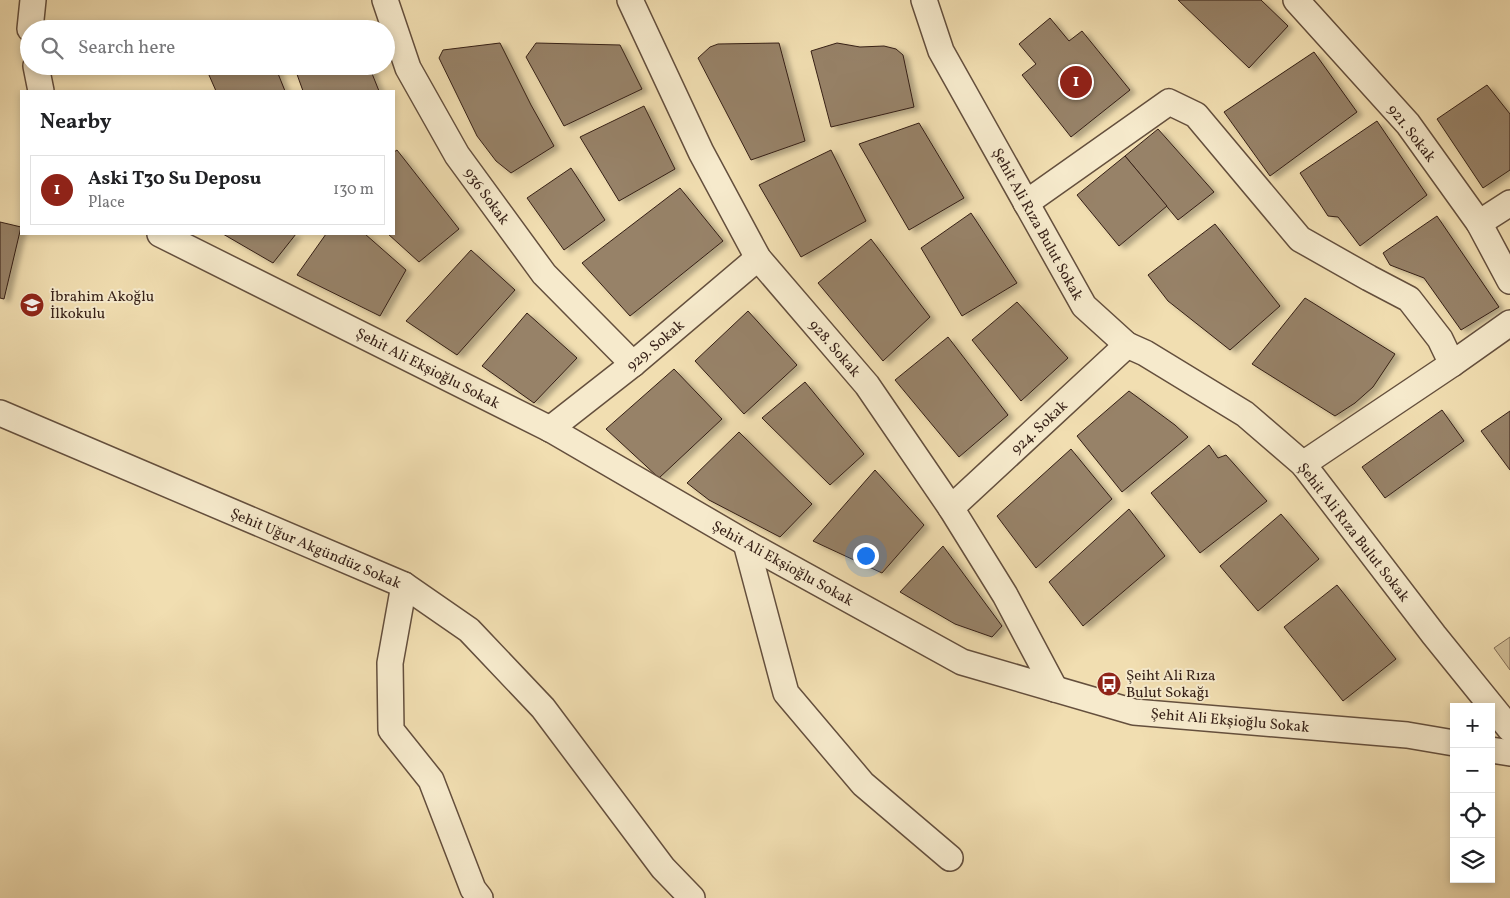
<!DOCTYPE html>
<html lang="en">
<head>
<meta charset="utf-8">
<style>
  :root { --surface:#fff; --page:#f2f2f2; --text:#202124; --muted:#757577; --line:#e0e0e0; --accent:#8f2418 }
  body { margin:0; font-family:Vollkorn,serif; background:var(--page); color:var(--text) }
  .controls { position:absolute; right:15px; bottom:15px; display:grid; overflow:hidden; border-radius:0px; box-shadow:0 2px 8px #0003 }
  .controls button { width:45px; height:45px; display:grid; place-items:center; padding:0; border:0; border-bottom:1px solid var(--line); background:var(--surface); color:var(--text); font:25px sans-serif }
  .you { position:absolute; left:865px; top:555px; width:18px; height:18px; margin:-12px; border:4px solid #fff; border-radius:50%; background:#1a73e8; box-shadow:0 0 0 8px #1a73e833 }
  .badge { display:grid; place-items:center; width:32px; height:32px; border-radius:50%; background:var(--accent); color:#fff; font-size:16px; font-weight:700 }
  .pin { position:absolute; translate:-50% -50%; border:2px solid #fff; box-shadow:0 1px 5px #0006 }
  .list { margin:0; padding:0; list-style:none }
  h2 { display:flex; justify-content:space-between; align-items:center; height:65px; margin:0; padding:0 20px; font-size:21px }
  h2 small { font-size:16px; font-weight:400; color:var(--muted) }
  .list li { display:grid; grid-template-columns:32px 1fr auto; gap:15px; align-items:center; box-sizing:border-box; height:70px; margin:0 10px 10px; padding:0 10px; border:1px solid var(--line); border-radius:0px }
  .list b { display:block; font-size:19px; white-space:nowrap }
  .list p { margin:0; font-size:16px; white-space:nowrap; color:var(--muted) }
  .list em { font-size:16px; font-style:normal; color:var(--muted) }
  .icon { flex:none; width:28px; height:28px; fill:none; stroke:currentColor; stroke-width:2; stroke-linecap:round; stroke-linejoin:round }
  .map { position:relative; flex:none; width:1510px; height:898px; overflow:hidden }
  .search { position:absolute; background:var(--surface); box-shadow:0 2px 8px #0003; left:20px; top:20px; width:375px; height:55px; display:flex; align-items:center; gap:12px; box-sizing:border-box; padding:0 18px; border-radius:28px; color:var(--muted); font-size:19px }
  .panel { position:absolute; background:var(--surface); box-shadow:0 2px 8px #0003; left:20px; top:90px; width:375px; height:145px; border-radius:0px }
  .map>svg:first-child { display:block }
  .green { fill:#d1be97; stroke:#836e56 }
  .building { fill:#978267; stroke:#351f16; filter:url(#shadow) }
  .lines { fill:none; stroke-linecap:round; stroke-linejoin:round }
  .minor-casing { stroke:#644f3d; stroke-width:28 }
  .minor { stroke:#f6eacc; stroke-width:25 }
  .labels { text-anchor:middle; stroke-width:4; stroke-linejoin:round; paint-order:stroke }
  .street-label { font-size:15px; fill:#351f16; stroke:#f6eacc }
  .poi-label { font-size:15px; fill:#351f16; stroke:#f6eacc; text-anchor:start }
</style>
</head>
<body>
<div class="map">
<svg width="1510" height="898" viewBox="0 0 1510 898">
  <defs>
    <filter id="shadow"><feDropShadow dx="5.5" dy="3" stdDeviation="2.5" flood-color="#0004"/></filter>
  </defs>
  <rect width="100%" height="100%" fill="#f1deb1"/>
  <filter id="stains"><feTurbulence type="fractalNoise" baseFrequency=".004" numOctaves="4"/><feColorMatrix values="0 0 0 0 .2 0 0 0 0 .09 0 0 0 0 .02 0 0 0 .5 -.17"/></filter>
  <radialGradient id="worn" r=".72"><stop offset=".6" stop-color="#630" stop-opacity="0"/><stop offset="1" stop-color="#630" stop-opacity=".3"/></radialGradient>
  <path class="green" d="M1510 637V670L1494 648Z"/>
  <g class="building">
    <path d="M1178 0H1261L1288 26 1249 68Z"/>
    <path d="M1050 18 1069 41 1082 31 1130 90 1071 137 1022 75 1036 64 1019 44Z"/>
    <path d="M500 43 531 105 554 146 511 173 496 161 477 136 439 58 443 50Z"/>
    <path d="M536 43 620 45 642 89 564 126 526 57Z"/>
    <path d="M779 43 805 141 751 160 698 58 710 47 718 44Z"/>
    <path d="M837 43 860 47 884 46 896 49 903 55 914 107 831 127 811 51Z"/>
    <path d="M1314 52 1357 112 1270 176 1224 112Z"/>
    <path d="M205 66H275L285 91H216Z"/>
    <path d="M294 66H369L379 91H303Z"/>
    <path d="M1487 85 1510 114V170L1483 188 1437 119Z"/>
    <path d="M644 106 675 169 619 201 580 137Z"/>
    <path d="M1377 121 1427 195 1360 246 1338 217 1328 216 1300 173Z"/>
    <path d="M919 123 964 198 909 230 859 144Z"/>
    <path d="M1158 129 1214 192 1178 220 1125 156Z"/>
    <path d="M397 150 459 229 419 262 388 234H394V152Z"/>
    <path d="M831 150 866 221 801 257 759 185Z"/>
    <path d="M1125 156 1167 206 1119 246 1077 195Z"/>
    <path d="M571 168 605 220 564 250 527 198Z"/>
    <path d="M680 188 723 241 630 316 582 263Z"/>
    <path d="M971 213 1017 283 962 316 921 248Z"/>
    <path d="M1437 216 1499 307 1461 330 1424 278 1390 265 1383 253Z"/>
    <path d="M0 222 21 227 4 299 0 298Z"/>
    <path d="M1215 224 1280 306 1230 350 1168 301 1148 275Z"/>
    <path d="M223 234H296L273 263Z"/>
    <path d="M326 234H365L406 270 380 316 297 275Z"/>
    <path d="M871 239 930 317 883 361 818 283Z"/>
    <path d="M471 250 515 290 457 355 406 321Z"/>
    <path d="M1305 298 1395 354 1373 387 1355 403 1335 416 1252 364Z"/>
    <path d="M1017 302 1068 358 1021 401 972 340Z"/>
    <path d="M748 311 797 365 744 414 695 361Z"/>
    <path d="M527 313 577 358 534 403 482 366Z"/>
    <path d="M948 337 1008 415 959 457 895 380Z"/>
    <path d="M674 369 722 419 659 478 606 429Z"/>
    <path d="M805 382 864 454 830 485 762 418Z"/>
    <path d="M1129 391 1175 425 1188 437 1122 492 1077 436Z"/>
    <path d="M1442 410 1464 441 1385 498 1362 467Z"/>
    <path d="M1510 411V470L1481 431Z"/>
    <path d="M739 432 812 504 780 537 709 500 687 483Z"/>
    <path d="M1209 445 1218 458 1226 455 1267 501 1200 553 1151 493Z"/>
    <path d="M1071 449 1112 499 1036 568 997 516Z"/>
    <path d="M875 470 924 525 882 573 813 541Z"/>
    <path d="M1129 509 1165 556 1083 626 1049 582Z"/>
    <path d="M1281 514 1319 559 1258 611 1220 566Z"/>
    <path d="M943 546 1002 626 992 637 955 624 900 592Z"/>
    <path d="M1337 585 1396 659 1343 701 1284 627Z"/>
  </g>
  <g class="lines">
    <defs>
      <g id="minor">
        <path d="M385 0 408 68 457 155 544 274 633 364"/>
        <path d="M630 0 701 152 758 258 867 385 951 508 1005 595 1055 689"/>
        <path d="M924 0 941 51 1084 306 1127 345 1145 353 1245 414 1303 464 1434 635 1510 729"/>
        <path d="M1296 0 1408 124 1479 223 1510 281"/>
        <path d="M30 29 33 0"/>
        <path d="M36 66 41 91"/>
        <path d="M1026 203 1169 102 1196 115 1300 239 1369 278 1409 299 1440 339 1452 364"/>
        <path d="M1479 223 1510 203"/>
        <path d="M160 234 550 429 746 543 962 662 1134 712 1407 735 1454 743"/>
        <path d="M0 413 404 585 469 630 543 708 663 868 692 898"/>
        <path d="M550 429 633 364 758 258"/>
        <path d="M1303 464 1452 364 1510 323"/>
        <path d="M951 508 1127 345"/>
        <path d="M746 543 786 693 863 784 950 858"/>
        <path d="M404 585 390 663 391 730 431 780 473 889 480 898"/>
        <path d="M1491 750 1510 753"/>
      </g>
    </defs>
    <use href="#minor" class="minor-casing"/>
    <use href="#minor" class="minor"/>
  </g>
  <defs>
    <symbol id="school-disc" viewBox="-11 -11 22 22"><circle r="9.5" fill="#8f2418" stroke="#f6eacc"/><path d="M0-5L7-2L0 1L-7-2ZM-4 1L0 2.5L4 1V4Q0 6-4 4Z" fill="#fff"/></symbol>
    <symbol id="bus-disc" viewBox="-11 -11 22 22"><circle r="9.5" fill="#8f2418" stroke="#f6eacc"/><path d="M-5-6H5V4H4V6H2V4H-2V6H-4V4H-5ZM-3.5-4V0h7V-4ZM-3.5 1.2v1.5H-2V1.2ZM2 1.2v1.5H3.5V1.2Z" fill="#fff"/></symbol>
  </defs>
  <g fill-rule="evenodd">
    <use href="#school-disc" x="18" y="291" width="28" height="28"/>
    <use href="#bus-disc" x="1095" y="670" width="28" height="28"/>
  </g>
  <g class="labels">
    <g class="street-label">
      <text transform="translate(1412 133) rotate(52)" y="5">921. Sokak</text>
      <text transform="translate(487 196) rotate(54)" y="5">936 Sokak</text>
      <text transform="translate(1038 224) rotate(61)" y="5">Şehit Ali Rıza Bulut Sokak</text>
      <text transform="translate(655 345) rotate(-40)" y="5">929. Sokak</text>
      <text transform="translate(835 348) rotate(49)" y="5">928. Sokak</text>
      <text transform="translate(428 368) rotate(27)" y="5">Şehit Ali Ekşioğlu Sokak</text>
      <text transform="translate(1039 427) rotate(-43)" y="5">924. Sokak</text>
      <text transform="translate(1354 532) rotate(52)" y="5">Şehit Ali Rıza Bulut Sokak</text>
      <text transform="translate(316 548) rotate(23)" y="5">Şehit Uğur Akgündüz Sokak</text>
      <text transform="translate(783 563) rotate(29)" y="5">Şehit Ali Ekşioğlu Sokak</text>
      <text transform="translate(1230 720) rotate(5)" y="5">Şehit Ali Ekşioğlu Sokak</text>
    </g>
    <g class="poi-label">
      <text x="50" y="301">İbrahim Akoğlu<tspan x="50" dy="17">İlkokulu</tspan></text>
      <text x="1126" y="680">Şeiht Ali Rıza<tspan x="1126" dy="17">Bulut Sokağı</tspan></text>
    </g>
  </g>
  <rect width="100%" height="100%" filter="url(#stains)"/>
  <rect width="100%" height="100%" fill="url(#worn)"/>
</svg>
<div class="controls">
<button>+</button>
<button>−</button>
<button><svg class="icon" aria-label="locate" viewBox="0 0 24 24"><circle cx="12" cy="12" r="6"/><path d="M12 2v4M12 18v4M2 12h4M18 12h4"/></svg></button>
<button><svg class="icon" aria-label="layers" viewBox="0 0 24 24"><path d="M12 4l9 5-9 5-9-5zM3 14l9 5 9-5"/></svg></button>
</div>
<div class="you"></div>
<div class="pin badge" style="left:1076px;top:82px">1</div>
<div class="search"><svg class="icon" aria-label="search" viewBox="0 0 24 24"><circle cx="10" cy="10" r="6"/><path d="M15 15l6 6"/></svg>Search here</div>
<section class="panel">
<h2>Nearby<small></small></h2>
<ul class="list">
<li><span class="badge">1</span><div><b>Aski T30 Su Deposu</b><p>Place</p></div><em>130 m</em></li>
</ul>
</section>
</div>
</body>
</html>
